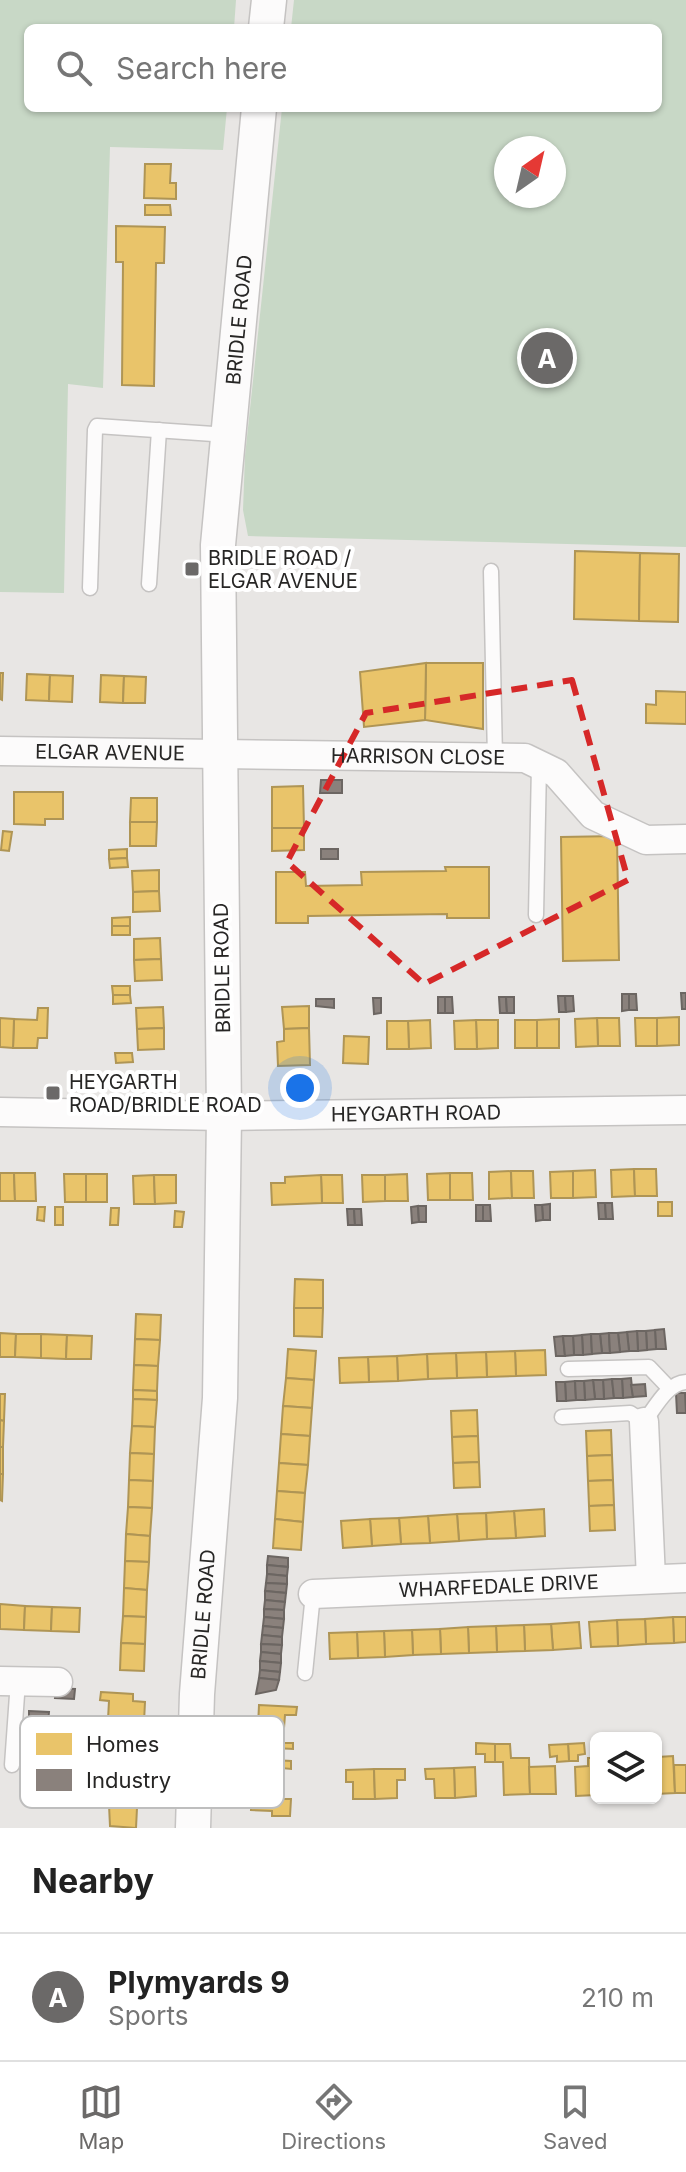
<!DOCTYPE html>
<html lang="en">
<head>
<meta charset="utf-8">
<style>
  :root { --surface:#fff; --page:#f6f6f6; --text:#222; --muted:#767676; --line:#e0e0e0; --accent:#6b6968 }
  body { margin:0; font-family:Inter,sans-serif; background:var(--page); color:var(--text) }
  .controls { position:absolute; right:24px; bottom:24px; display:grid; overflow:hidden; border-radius:12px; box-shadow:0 2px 6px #0004 }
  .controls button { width:72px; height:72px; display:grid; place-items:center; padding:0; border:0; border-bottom:2px solid var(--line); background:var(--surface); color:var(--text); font:40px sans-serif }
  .compass { position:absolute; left:494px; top:136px; width:72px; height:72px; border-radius:50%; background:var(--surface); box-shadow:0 2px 6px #0004; rotate:34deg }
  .you { position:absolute; left:300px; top:1088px; width:28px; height:28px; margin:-20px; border:6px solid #fff; border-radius:50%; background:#1a73e8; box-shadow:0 0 0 12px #1a73e833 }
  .badge { display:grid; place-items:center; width:52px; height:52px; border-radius:50%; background:var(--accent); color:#fff; font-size:26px; font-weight:700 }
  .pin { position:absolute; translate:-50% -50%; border:4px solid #fff; box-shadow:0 2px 8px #0006 }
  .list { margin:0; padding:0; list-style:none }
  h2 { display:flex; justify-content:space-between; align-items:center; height:104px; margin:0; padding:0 32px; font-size:34px }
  h2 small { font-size:26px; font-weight:400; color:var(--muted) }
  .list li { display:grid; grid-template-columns:52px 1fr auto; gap:24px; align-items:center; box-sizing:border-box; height:128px; padding:0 32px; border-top:2px solid var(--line) }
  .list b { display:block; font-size:30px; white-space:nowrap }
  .list p { margin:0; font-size:26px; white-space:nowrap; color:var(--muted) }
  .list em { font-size:26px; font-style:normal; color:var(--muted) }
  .icon { flex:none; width:44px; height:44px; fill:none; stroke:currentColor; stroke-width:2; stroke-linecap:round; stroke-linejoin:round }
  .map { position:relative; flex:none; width:686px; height:1828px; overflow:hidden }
  .search { position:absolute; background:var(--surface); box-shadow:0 2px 6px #0004; left:24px; right:24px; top:24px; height:88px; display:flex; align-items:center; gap:20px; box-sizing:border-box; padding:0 28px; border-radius:12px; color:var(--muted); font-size:30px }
  .sheet { height:232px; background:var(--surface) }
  nav { display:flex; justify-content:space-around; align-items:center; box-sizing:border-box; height:112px; border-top:2px solid var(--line); background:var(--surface); font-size:22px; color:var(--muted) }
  nav a { display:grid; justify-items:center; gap:4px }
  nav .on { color:var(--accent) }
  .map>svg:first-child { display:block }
  .green { fill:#c8d8c6; fill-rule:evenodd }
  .homes { fill:#e9c46a; stroke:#af9555; stroke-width:2 }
  .industry { fill:#8a817c; stroke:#6c6662; stroke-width:2 }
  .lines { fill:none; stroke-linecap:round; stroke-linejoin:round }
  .service-casing { stroke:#c5c3c2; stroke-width:17 }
  .minor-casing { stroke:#c5c3c2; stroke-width:31 }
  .tertiary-casing { stroke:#c5c3c2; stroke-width:37 }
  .service { stroke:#fcfbfb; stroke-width:14 }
  .minor { stroke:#fcfbfb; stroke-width:28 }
  .tertiary { stroke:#fcfbfb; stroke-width:34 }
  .marked { fill:none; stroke:#d62828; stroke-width:6; stroke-dasharray:16 10; stroke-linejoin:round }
  .poi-dot { fill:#6b6968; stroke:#fff; stroke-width:3 }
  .labels { text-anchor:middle; stroke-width:8; stroke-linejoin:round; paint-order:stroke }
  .street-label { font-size:20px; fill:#272625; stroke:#fff }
  .poi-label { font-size:20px; fill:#272625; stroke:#fff; text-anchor:start }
  .key { fill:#fff; stroke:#bebebe; stroke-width:2 }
  .key-label { font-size:22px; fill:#272625 }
</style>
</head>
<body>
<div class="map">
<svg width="686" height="1828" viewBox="0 0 686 1828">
  <rect width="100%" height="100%" fill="#e8e6e4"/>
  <g class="green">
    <path d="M0 0H236L234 28H28V108H227L223 150 110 147 103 388 68 384 64 593 0 592Z"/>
    <path d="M294 0H686V547L248 536 243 510 245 456 282 108H658V28H291ZM506 148H554V196H506Z"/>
  </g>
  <g class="homes">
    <path d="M145 164H171L170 183H176V199L144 198Z"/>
    <path d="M145 205H170L171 215H145Z"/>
    <path d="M116 226 165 227 164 263H156L154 386 122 385 123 262H116Z"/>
    <path d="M575 551 640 553 639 621 574 619Z"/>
    <path d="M640 553 679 554 678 622 639 621Z"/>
    <path d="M426 663H483V729L425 720Z"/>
    <path d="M426 663 425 720 364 727 360 672Z"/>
    <path d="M0 673H3L2 700 0 699Z"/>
    <path d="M27 674 50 675 49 701 26 700Z"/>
    <path d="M50 675 73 676 72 702 49 701Z"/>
    <path d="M101 675 124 676 123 703 100 702Z"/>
    <path d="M124 676 146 677 145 703H123Z"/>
    <path d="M656 691 686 692V724L646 723V704L656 705Z"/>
    <path d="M303 786 304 828H272V787Z"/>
    <path d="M14 792H63V819H45V825L14 824Z"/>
    <path d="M131 798H157V822H130Z"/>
    <path d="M130 822H157L156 846H130Z"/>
    <path d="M272 828H304V850L272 851Z"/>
    <path d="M3 831 12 832 9 851 1 850Z"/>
    <path d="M617 836 619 960 563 961 561 837Z"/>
    <path d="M127 849V858L109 859V850Z"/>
    <path d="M127 858 128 867 110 868 109 859Z"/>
    <path d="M445 867H489V918H447V914L308 916V923H276V872H305L306 886 362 885 361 872 446 871Z"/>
    <path d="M159 870V891L133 892 132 871Z"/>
    <path d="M159 891 160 911 133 912V892Z"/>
    <path d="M130 917V926H112V918Z"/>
    <rect x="112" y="926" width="18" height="9"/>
    <path d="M160 938 161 959 134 960V939Z"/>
    <path d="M161 959 162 980 135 981 134 960Z"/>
    <path d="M112 986H130V995H113Z"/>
    <path d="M113 995H130L131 1003 113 1004Z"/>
    <path d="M309 1006V1028L284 1029 282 1007Z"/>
    <path d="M163 1007 164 1028 137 1029 136 1008Z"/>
    <path d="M38 1008H48L47 1038H38L37 1048H13L14 1019 37 1020Z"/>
    <path d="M679 1017V1045L657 1046V1018Z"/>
    <path d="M0 1018 14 1019 13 1048 0 1047Z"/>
    <path d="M597 1018H619L620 1046H598Z"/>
    <path d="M597 1018 598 1046 576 1047 575 1019Z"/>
    <path d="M635 1018H657V1046H636Z"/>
    <path d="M559 1019V1048H537V1020Z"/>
    <path d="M430 1020 431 1048 409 1049 408 1021Z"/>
    <path d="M476 1020H498V1048L477 1049Z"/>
    <path d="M476 1020 477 1049H455L454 1021Z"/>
    <rect x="515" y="1020" width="22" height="28"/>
    <path d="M387 1021H408L409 1049H387Z"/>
    <path d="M164 1028V1049L138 1050 137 1029Z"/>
    <path d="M309 1028 310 1065 278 1066 277 1042 284 1041V1029Z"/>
    <path d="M344 1036 369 1037 368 1064 343 1063Z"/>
    <path d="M115 1053H132L133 1062 116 1063Z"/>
    <path d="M634 1169 635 1196 612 1197 611 1170Z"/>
    <path d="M634 1169H656L657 1196H635Z"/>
    <path d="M595 1170 596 1197 573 1198V1171Z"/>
    <path d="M511 1171 512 1198 489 1199V1172Z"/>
    <path d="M511 1171H533L534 1198H512Z"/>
    <path d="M573 1171V1198H551L550 1172Z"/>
    <path d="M0 1173H14L15 1201H0Z"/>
    <path d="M14 1173H35L36 1201H15Z"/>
    <path d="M450 1173V1200H428L427 1174Z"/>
    <path d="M450 1173H472L473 1200H450Z"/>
    <path d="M64 1174H86V1202H65Z"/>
    <rect x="86" y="1174" width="21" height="28"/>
    <path d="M407 1174 408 1201H385V1175Z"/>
    <path d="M154 1175 155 1204H134L133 1176Z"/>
    <path d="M154 1175H176V1203L155 1204Z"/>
    <path d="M321 1175H342L343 1203H322Z"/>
    <path d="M321 1175 322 1203 272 1205 271 1183H285V1177Z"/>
    <path d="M362 1175H385V1201L363 1202Z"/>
    <rect x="658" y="1202" width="14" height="14"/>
    <path d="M38 1207H45L44 1221 37 1220Z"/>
    <rect x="55" y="1207" width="8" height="18"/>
    <path d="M111 1208H119L118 1225H110Z"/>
    <path d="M175 1211 184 1212 182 1227H174Z"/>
    <path d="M295 1279 323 1280V1308H294Z"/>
    <path d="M294 1308H323L322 1337 294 1336Z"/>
    <path d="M136 1314 161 1315 160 1340 135 1339Z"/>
    <path d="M0 1333 16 1334 15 1357H0Z"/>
    <path d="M16 1334H41V1358L15 1357Z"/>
    <path d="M41 1334 67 1335 66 1359 41 1358Z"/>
    <path d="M67 1335 92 1336 91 1359H66Z"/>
    <path d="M135 1339 160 1340 158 1366 134 1365Z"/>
    <path d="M288 1349 316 1351 314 1380 286 1378Z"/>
    <path d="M545 1350 546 1375 516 1376 515 1351Z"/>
    <path d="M515 1351 516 1376 487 1377 486 1352Z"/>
    <path d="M486 1352 487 1377 457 1378 456 1353Z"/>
    <path d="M456 1353 457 1378 428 1379 427 1354Z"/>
    <path d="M427 1354 428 1379 398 1381 397 1356Z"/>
    <path d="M397 1356 398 1381 369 1382 368 1357Z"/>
    <path d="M368 1357 369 1382 340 1383 339 1358Z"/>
    <path d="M134 1365 158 1366 157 1391 133 1390Z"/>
    <path d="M286 1378 314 1380 312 1408 283 1406Z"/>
    <path d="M133 1390 157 1391V1400L133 1399Z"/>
    <path d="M0 1394H5L4 1421 0 1420Z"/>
    <path d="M133 1399 157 1400 155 1427 132 1426Z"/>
    <path d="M283 1406 312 1408 310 1436 281 1434Z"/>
    <path d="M477 1410 478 1436 452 1437 451 1411Z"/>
    <path d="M0 1420 4 1421 3 1447H0Z"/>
    <path d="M132 1426 155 1427 154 1454 130 1453Z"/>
    <path d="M611 1430 612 1455 587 1456 586 1431Z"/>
    <path d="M281 1434 310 1436 308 1465 279 1463Z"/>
    <path d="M478 1436 479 1462 453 1463 452 1437Z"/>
    <rect x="0" y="1447" width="3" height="27"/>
    <path d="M130 1453 154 1454 153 1481 129 1480Z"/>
    <path d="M612 1455 613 1480 588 1481 587 1456Z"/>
    <path d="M479 1462 480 1487 454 1488 453 1463Z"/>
    <path d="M279 1463 308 1465 305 1493 277 1491Z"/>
    <path d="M0 1474H3L2 1501 0 1500Z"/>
    <path d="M129 1480 153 1481 152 1508 128 1507Z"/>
    <path d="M613 1480 614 1505 589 1506 588 1481Z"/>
    <path d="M277 1491 305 1493 303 1522 275 1519Z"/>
    <path d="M614 1505 615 1530 590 1531 589 1506Z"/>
    <path d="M128 1507 152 1508 150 1536 126 1534Z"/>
    <path d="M544 1509 545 1536 516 1538 514 1511Z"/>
    <path d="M514 1511 516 1538 487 1539 486 1513Z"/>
    <path d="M486 1513 487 1539 459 1541 457 1514Z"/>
    <path d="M457 1514 459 1541 430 1543 428 1516Z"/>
    <path d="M428 1516 430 1543 401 1544 399 1518Z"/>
    <path d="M399 1518 401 1544 372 1546 370 1519Z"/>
    <path d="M275 1519 303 1522 301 1550 273 1548Z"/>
    <path d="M370 1519 372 1546 343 1548 341 1521Z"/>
    <path d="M126 1534 150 1536 149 1562 125 1561Z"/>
    <path d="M125 1561 149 1562 147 1590 124 1588Z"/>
    <path d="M124 1588 147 1590 146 1617 123 1616Z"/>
    <path d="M0 1604 25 1606 24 1630 0 1629Z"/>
    <path d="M25 1606 52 1607 51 1631 24 1630Z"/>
    <path d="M52 1607 80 1608 79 1632 51 1631Z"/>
    <path d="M123 1616 146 1617 145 1644 121 1643Z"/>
    <path d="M673 1617H686V1642L674 1643Z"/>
    <path d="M673 1617 674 1643 646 1644 645 1619Z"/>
    <path d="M645 1619 646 1644 618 1646 617 1620Z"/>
    <path d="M617 1620 618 1646 591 1647 589 1622Z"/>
    <path d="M579 1622 581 1648 553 1650 551 1624Z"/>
    <path d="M551 1624 553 1650 525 1651 524 1625Z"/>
    <path d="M524 1625 525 1651 497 1652 496 1626Z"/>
    <path d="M496 1626 497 1652 469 1653 468 1627Z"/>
    <path d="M468 1627 469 1653 441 1654 440 1629Z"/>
    <path d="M440 1629 441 1654 413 1655 412 1630Z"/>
    <path d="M412 1630 413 1655 385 1657 384 1631Z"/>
    <path d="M384 1631 385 1657 358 1658 357 1632Z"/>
    <path d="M357 1632 358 1658 330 1659 329 1633Z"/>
    <path d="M121 1643 145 1644 144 1671 120 1670Z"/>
    <path d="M101 1692 133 1694V1701L145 1702 144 1722 108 1719 109 1701 100 1700Z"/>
    <path d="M259 1705 297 1707 296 1715H285L284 1728 258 1726Z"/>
    <path d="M258 1726 284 1728 283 1743H293V1749L257 1747Z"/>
    <path d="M476 1743 495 1744V1762H485V1754H476Z"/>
    <path d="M584 1743 585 1754 578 1755V1761H569L568 1744Z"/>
    <path d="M495 1744H510L511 1758H529L530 1794 504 1795 503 1762H495Z"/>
    <path d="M568 1744 569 1761 557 1762V1756L550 1757 549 1745Z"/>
    <path d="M673 1756 675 1793 656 1794 658 1757Z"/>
    <path d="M588 1758H596V1795L576 1796 575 1767 588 1766Z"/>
    <path d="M254 1759 291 1761V1769L282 1768 281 1782 252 1781Z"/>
    <path d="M674 1765H686V1793H675Z"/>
    <path d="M555 1766 556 1794H530L529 1767Z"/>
    <path d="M475 1767 476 1796 455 1798 454 1768Z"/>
    <path d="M454 1768 455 1798H435L434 1779H426L425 1769Z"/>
    <path d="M374 1769 375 1799H353V1782H346V1770Z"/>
    <path d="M374 1769H405V1780H397V1798L375 1799Z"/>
    <path d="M252 1781 281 1782 280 1799H291L290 1816H272V1811L251 1810Z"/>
    <path d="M115 1801 125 1802 124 1807 137 1808 136 1828 110 1826 109 1805 115 1806Z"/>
  </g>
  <g class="industry">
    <path d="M321 780H342V793H320Z"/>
    <rect x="321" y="849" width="17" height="10"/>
    <path d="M681 993H686V1009H682Z"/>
    <path d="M622 994H629V1010L622 1011Z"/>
    <path d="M629 994H636L637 1010H629Z"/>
    <path d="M558 996H565L566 1012H559Z"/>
    <path d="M565 996H573L574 1011 566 1012Z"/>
    <rect x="438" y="997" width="7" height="16"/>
    <path d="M445 997H452L453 1013H445Z"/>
    <path d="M499 997H506L507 1013H500Z"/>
    <path d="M506 997H514V1013H507Z"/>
    <path d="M373 998H381V1013L374 1014Z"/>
    <path d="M316 999H334V1008L316 1006Z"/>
    <path d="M598 1203H605L606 1219H599Z"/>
    <path d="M605 1203H612L613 1219H606Z"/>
    <path d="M550 1204V1220H543L542 1205Z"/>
    <rect x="476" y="1205" width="7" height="16"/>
    <path d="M483 1205H490L491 1221H483Z"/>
    <path d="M535 1205H542L543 1220 536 1221Z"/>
    <path d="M418 1206 419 1222 412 1223 411 1207Z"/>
    <path d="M418 1206H426V1222H419Z"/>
    <path d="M347 1209H354L355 1225H348Z"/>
    <path d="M354 1209H361L362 1225H355Z"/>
    <path d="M664 1329 666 1349H656L655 1330Z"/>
    <path d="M655 1330 656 1349 647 1350 646 1331Z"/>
    <path d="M637 1331H646L647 1350 638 1351Z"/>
    <path d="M637 1331 638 1351H629L627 1332Z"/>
    <path d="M627 1332 629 1351 620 1352 618 1333Z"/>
    <path d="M609 1333 610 1353H602L600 1334Z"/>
    <path d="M609 1333H618L620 1352 610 1353Z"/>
    <path d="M591 1334 592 1354 583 1355 582 1335Z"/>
    <path d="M591 1334H600L602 1353 592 1354Z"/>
    <path d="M582 1335 583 1355H574L573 1336Z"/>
    <path d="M563 1336 565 1356H556L554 1337Z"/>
    <path d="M563 1336H573L574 1355 565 1356Z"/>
    <path d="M631 1378 633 1397 623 1398 622 1379Z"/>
    <path d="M612 1379 614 1398 604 1399 603 1380Z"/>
    <path d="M612 1379H622L623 1398H614Z"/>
    <path d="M593 1380H603L604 1399H595Z"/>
    <path d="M593 1380 595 1399 585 1400 584 1381Z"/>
    <path d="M575 1381 576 1400 566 1401 565 1382Z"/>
    <path d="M575 1381H584L585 1400H576Z"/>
    <path d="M556 1382H565L566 1401H557Z"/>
    <path d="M645 1384 646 1396 633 1397 631 1385Z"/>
    <path d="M676 1393H685L686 1413H677Z"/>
    <path d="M268 1556 288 1558V1567L267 1565Z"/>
    <path d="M267 1565 288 1567 287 1576 267 1574Z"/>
    <path d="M267 1574 287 1576V1584L266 1583Z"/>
    <path d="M266 1583 287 1584 286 1593 265 1591Z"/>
    <path d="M265 1591 286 1593 285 1602 265 1600Z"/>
    <path d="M265 1600 285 1602 284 1610 264 1609Z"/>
    <path d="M264 1609 284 1610V1619L264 1617Z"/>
    <path d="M264 1617 284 1619 283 1628 263 1626Z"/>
    <path d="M263 1626 283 1628 282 1637 262 1635Z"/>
    <path d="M262 1635 282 1637V1645L261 1644Z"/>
    <path d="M261 1644 282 1645 281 1654 261 1652Z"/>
    <path d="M261 1652 281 1654V1663L260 1661Z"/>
    <path d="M260 1661 281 1663 280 1672 260 1670Z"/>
    <path d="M260 1670 280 1672 279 1680 259 1678Z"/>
    <path d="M259 1678 279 1680 276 1690 256 1694Z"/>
    <path d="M56 1688 75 1689 74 1699 55 1698Z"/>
    <path d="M29 1711 49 1712 48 1722 29 1721Z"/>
  </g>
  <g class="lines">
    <defs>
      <g id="service">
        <path d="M491 571 495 758"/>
        <path d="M149 584 159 430"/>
        <path d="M90 588 95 430 97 426 228 435"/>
        <path d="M536 915 539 765"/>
        <path d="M568 1369 649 1367 669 1388"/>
        <path d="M562 1417 630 1413 644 1422C655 1408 667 1383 686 1382"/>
        <path d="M305 1673 313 1594"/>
        <path d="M12 1765 18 1681"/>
      </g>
      <g id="minor">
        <path id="s1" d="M0 751 525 758 556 773 593 815 646 840 686 839"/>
        <path id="s2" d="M0 1112 224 1116 686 1110"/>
        <path d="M644 1422 651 1579"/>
        <path id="s3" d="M313 1594 686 1578"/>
        <path d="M0 1681 58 1682"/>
      </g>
      <g id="tertiary">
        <path d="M266 28 269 0"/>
        <path id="s4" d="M193 1828 197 1694 220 1398 224 1116 218 545 259 108"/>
      </g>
    </defs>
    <use href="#service" class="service-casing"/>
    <use href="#minor" class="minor-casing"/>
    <use href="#tertiary" class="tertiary-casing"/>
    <use href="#service" class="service"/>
    <use href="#minor" class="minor"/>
    <use href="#tertiary" class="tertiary"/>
  </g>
  <path class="marked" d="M572 680 628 880 424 984 287 862 366 713Z"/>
  <g class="poi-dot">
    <rect x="184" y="561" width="16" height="16" rx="4"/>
    <rect x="45" y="1085" width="16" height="16" rx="4"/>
  </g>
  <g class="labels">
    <g class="street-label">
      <text dy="7" stroke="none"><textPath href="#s4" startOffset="1510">BRIDLE ROAD</textPath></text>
      <text dy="7" stroke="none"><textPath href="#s1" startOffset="110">ELGAR AVENUE</textPath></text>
      <text dy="7" stroke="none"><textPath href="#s1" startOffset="418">HARRISON CLOSE</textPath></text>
      <text transform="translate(222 968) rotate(-91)" y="7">BRIDLE ROAD</text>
      <text dy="7" stroke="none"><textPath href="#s2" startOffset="416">HEYGARTH ROAD</textPath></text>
      <text dy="7" stroke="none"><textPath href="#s3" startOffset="186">WHARFEDALE DRIVE</textPath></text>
      <text dy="7" stroke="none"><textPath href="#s4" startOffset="214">BRIDLE ROAD</textPath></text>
    </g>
    <g class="poi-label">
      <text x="208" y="565">BRIDLE ROAD /<tspan x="208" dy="23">ELGAR AVENUE</tspan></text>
      <text x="69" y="1089">HEYGARTH<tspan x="69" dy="23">ROAD/BRIDLE ROAD</tspan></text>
    </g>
  </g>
  <rect x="20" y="1716" width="264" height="92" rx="12" class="key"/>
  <rect x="36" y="1733" width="36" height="22" fill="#e9c46a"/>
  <rect x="36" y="1769" width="36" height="22" fill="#8a817c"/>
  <g class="key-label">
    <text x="86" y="1752">Homes</text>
    <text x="86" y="1788">Industry</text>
  </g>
</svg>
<div class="controls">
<button><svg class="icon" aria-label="layers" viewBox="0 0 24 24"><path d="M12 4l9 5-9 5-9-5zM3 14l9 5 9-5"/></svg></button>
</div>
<svg class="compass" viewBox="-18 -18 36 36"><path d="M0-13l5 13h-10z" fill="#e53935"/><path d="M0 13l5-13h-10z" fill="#767676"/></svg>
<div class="you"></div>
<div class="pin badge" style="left:547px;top:358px">A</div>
<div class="search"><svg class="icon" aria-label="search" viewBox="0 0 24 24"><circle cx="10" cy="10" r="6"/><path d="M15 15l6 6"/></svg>Search here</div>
</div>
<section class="sheet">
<h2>Nearby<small></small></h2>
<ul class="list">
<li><span class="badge">A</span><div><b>Plymyards 9</b><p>Sports</p></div><em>210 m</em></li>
</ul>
</section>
<nav>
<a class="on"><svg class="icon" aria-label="map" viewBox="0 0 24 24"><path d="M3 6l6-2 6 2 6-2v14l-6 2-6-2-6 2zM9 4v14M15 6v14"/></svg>Map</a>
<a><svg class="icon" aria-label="directions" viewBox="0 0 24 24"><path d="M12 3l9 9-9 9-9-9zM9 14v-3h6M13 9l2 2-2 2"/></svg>Directions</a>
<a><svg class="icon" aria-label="saved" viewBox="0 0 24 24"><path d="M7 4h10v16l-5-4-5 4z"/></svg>Saved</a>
</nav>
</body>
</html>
